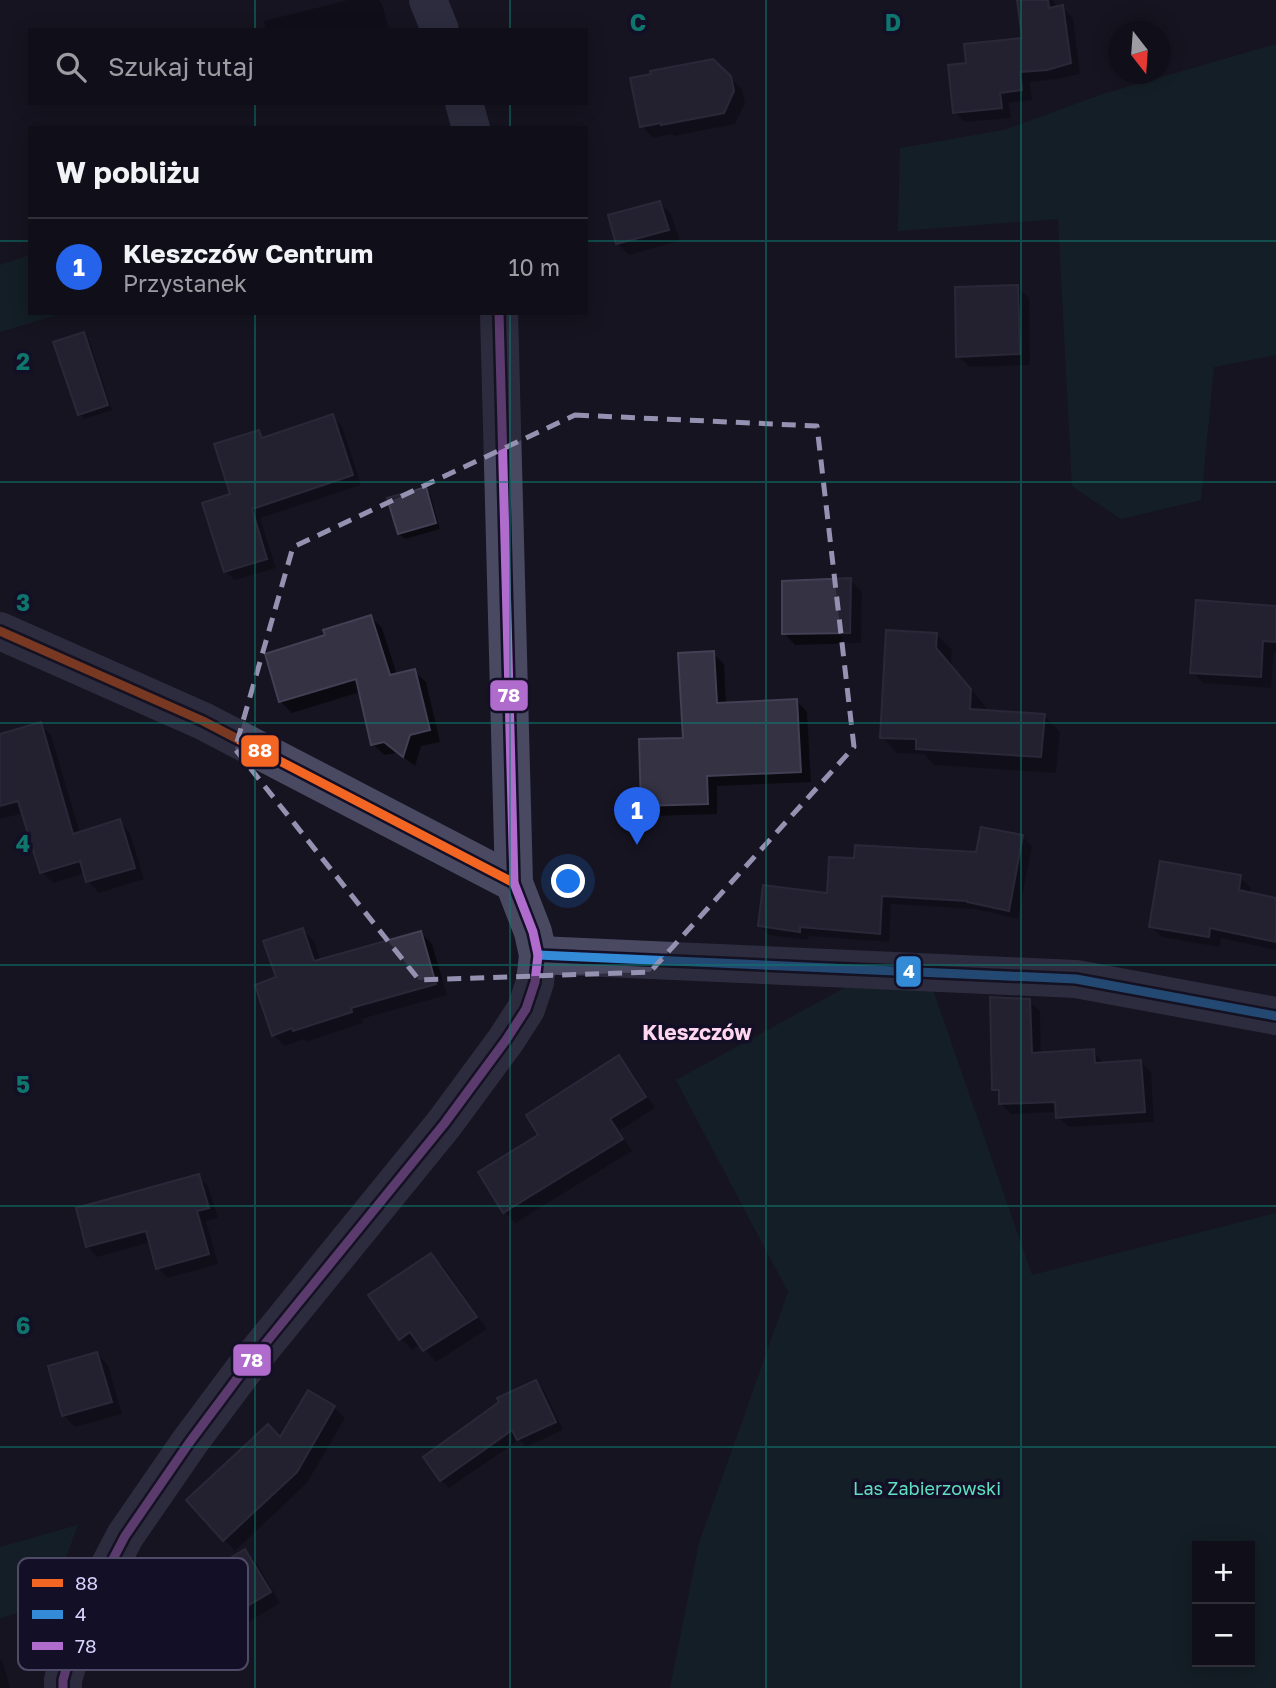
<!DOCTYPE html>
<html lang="pl">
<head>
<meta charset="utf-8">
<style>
  :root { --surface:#100f19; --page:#191822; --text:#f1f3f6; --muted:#9c9ca2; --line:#302f38; --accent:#2563eb }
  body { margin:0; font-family:"Golos Text",sans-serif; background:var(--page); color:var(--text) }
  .controls { position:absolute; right:21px; bottom:21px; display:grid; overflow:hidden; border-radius:0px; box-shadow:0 4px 18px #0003 }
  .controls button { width:63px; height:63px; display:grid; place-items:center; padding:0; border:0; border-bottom:2px solid var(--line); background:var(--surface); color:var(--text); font:35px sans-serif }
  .compass { position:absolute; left:1108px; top:21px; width:63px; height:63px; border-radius:50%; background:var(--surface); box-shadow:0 4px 18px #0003; rotate:163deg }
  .you { position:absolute; left:569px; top:882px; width:24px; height:24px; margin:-18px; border:5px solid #fff; border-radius:50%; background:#1a73e8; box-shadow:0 0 0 10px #1a73e833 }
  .badge { display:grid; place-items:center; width:46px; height:46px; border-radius:50%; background:var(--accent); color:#fff; font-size:23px; font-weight:700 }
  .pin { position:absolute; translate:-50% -58px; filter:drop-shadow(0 2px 4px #0008) }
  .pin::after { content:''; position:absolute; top:37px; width:24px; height:21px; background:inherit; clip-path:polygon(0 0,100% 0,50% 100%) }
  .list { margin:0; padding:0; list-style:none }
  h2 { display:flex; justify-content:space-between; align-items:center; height:91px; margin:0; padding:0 28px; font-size:30px }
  h2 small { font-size:23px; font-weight:400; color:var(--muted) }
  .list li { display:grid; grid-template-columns:46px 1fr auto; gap:21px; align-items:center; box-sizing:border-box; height:98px; padding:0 28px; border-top:2px solid var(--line) }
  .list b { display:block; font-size:26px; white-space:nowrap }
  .list p { margin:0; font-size:23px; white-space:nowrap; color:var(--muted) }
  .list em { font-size:23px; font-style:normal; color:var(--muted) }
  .icon { flex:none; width:38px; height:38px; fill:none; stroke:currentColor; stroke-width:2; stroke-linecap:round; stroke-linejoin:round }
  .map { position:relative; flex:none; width:1276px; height:1688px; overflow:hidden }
  .search { position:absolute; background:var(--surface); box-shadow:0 4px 18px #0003; left:28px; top:28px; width:560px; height:77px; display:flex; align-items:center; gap:18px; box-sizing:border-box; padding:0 24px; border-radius:0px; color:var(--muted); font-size:26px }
  .panel { position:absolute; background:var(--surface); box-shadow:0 4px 18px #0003; left:28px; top:126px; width:560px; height:189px; border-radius:0px }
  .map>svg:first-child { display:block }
  .green { fill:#132c2d; fill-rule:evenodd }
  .shadow { fill:#0007 }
  .building { fill:#343243; stroke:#433f54; stroke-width:2 }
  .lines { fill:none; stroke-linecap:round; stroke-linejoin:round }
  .minor { stroke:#4a4962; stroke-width:38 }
  .bus-1-casing { stroke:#130f26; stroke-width:14 }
  .bus-2-casing { stroke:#130f26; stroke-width:14 }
  .bus-3-casing { stroke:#130f26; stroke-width:14 }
  .bus-1 { stroke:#f26522; stroke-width:9 }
  .bus-2 { stroke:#338bd7; stroke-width:9 }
  .bus-3 { stroke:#b06ccc; stroke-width:9 }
  .marked { fill:none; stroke:#9591b1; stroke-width:5; stroke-dasharray:14 9; stroke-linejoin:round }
  .grid { fill:none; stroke:#0f766e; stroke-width:2; stroke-opacity:0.55 }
  .labels { text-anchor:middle; stroke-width:7; stroke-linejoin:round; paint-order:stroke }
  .park-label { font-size:18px; fill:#5fe0c0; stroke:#130f26 }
  .quarter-label { font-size:21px; font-weight:bold; fill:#ffd6f0; stroke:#130f26 }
  .key { fill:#130f26; stroke:#4e4a67; stroke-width:2 }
  .key-label { font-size:19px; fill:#d9d4ff }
  .grid-label { font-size:23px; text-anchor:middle; font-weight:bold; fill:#0f766e; stroke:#130f26; stroke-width:7; stroke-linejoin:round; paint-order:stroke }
  .line-badge { stroke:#130f26; stroke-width:2.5 }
  .badge-label { font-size:19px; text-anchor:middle; font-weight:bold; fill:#fff }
</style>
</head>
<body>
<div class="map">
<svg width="1276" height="1688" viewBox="0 0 1276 1688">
  <rect width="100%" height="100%" fill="#161421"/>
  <g class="green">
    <path d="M1276 44V355L1214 367 1201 500 1121 519 1072 486 1058 219 898 231 900 148 1004 130 1103 94Z"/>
    <path d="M30 255V313L60 314 0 332V265Z"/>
    <path d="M848 986 932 987 1032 1275 1276 1213V1688H670L699 1543 788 1292 676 1080ZM1197 1546H1250V1662H1197Z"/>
    <path d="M78 1525 48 1605 0 1618V1547Z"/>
  </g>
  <g class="shadow">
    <path d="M348 0H379L382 3 389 30H266L264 21Z"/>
    <path d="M1019 0H1053L1057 8 1062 7 1073 18 1080 74 1058 79 1030 82 1032 100 1009 103 1011 118 965 122 954 112 968 65 1024 40Z"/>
    <path d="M713 61 742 89 745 103 735 124 674 136 672 134 653 138 642 126Z"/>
    <path d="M660 203 671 214 680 241 629 255 617 243Z"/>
    <path d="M1017 287 1029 298 1030 365 970 367 958 356Z"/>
    <path d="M83 334 89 340 112 410 85 419 79 414Z"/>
    <path d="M332 416 342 426 361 485 260 518 276 568 235 580 225 571 233 495 259 432 266 439Z"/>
    <path d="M425 489 430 494 440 529 405 539 399 534Z"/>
    <path d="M850 580 862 592 861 643 795 645 784 633Z"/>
    <path d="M1276 607V652H1274L1271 688 1203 683 1192 672Z"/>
    <path d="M371 617 382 628 397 675 414 671 426 682 440 742 421 746 415 766 397 753 384 755 373 744 360 692 292 713 280 701 327 637Z"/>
    <path d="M936 634 952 650 951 665 986 707V712L1045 716 1060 732 1056 773 934 765 924 754 897 753 882 737Z"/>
    <path d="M713 653 724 664 726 704 797 701 807 712 811 782 717 786V814L653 816 642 805 684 740Z"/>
    <path d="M40 724 51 735 80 833 119 821 130 833 144 879 99 893 88 881 85 873 53 883 42 872 24 813 0 819V736Z"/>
    <path d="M1022 836 1032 846 1018 919 976 909 891 904 889 942 809 936 808 940 769 935 760 926 829 895 978 853Z"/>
    <path d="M1240 877 1251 888 1250 895 1276 900V950L1221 938 1220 947 1162 937 1151 927Z"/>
    <path d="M303 930 314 941 321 961 421 933 432 944 447 995 361 1019 363 1023 306 1042 304 1039 285 1046 273 1035 278 979Z"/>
    <path d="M1029 1001 1040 1011 1041 1055 1093 1051 1104 1064 1140 1061 1151 1072 1154 1122 1069 1127 1058 1117V1112L1011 1114 1001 1104V1095L994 1089Z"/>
    <path d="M618 1057 629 1068 655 1108 619 1131 632 1151 515 1223 505 1212 480 1172 541 1135Z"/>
    <path d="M198 1176 208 1186 218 1218 206 1221 218 1264 168 1278 158 1268 151 1242 97 1257 87 1246Z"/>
    <path d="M431 1255 443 1266 487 1329 436 1362 420 1344 412 1350 401 1338Z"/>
    <path d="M97 1354 108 1365 122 1414 75 1427 63 1415Z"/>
    <path d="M536 1382 544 1390 563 1430 526 1447 519 1440 449 1488 441 1480Z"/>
    <path d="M334 1407 345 1418 307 1483 235 1551 188 1500Z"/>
    <path d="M245 1552 256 1562 280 1603 193 1655 186 1648 173 1655 162 1644 144 1613Z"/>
    <path d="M0 1659 3 1662 10 1688H0Z"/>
  </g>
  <g class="building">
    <path d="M1017 0H1048L1049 8 1063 5 1071 63 1047 70 1020 72 1022 90 1000 93 1002 108 953 113 948 65 966 63 964 44 1022 38Z"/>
    <path d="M713 59 731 76 734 91 724 113 661 125V123L640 127 630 78 651 74 650 71Z"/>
    <path d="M660 201 669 230 616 244 608 215Z"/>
    <path d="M1018 285 1020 354 956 357 955 287Z"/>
    <path d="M84 332 108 405 78 415 53 342Z"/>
    <path d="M333 414 353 475 252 509 267 559 224 572 202 503 230 494 214 444 259 430 262 438Z"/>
    <path d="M426 487 436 523 398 534 387 498Z"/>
    <path d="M851 578 850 633 782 634V581Z"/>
    <path d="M1196 600 1276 606V642L1263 641 1261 677 1190 673Z"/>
    <path d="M371 615 390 675 415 669 430 730 410 735 403 757 384 742 371 745 356 679 279 702 265 654 325 635 323 630Z"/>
    <path d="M886 630 937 633 936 648 971 689 970 709 1045 714 1041 757 916 749V739L880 738Z"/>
    <path d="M714 651 717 703 797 699 801 772 707 776 708 804 641 806 639 739 683 738 678 653Z"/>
    <path d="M41 722 73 834 120 819 135 868 86 882 80 861 40 873 18 801 0 806V734Z"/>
    <path d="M981 827 1023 835 1009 911 967 902V901L882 896 880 934 800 927V932L758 926 763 885 827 893 829 857 854 858 855 845 976 852Z"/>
    <path d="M1160 861 1241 875 1239 890 1276 898V942L1210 928 1209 937 1149 927Z"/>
    <path d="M303 928 314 961 421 931 436 984 351 1008 352 1012 293 1031 292 1028 272 1036 255 985 276 977 263 941Z"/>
    <path d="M990 997 1030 999 1032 1053 1094 1049 1095 1063 1141 1060 1145 1112 1056 1118 1055 1102 999 1104V1090H992Z"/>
    <path d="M619 1055 646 1097 610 1119 623 1139 503 1213 478 1172 538 1135 526 1115Z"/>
    <path d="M199 1174 209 1208 197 1211 209 1254 156 1269 146 1231 86 1247 76 1208Z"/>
    <path d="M431 1253 477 1317 423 1351 410 1332 399 1340 368 1295Z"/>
    <path d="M97 1352 112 1402 62 1416 48 1366Z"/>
    <path d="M536 1380 556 1422 517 1440 512 1430 440 1481 423 1457 499 1402 497 1398Z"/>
    <path d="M308 1390 335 1406 297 1472 223 1541 186 1500 268 1424 280 1437Z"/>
    <path d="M245 1549 271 1592 181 1645 176 1637 161 1645 141 1612Z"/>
  </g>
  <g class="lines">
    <g class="minor">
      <path d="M428 0 440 30"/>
      <path d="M464 103 471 128"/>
      <path d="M0 631 203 721 514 883"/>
      <path d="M538 955 1076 979 1276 1016"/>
      <path d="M63 1688V1680L79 1624 125 1536 189 1443 242 1372 444 1124 506 1040 526 1009 535 982 538 955 533 932 514 883 499 313"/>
    </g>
    <defs>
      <path id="bus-1" d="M0 631 203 721 514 883"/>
      <path id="bus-2" d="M538 955 1076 979 1276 1016"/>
      <path id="bus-3" d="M63 1688V1680L79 1624 125 1536 189 1443 242 1372 444 1124 506 1040 526 1009 535 982 538 955 533 932 514 883 499 313"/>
    </defs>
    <use href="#bus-1" class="bus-1-casing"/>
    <use href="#bus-2" class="bus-2-casing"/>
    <use href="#bus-3" class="bus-3-casing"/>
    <use href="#bus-1" class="bus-1"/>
    <use href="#bus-2" class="bus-2"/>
    <use href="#bus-3" class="bus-3"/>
  </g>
  <path d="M0 0H1276V1688H0ZM575 415 817 426 854 747 650 972 419 980 235 749 293 547Z" fill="#161421" fill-opacity=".55" fill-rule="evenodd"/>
  <path class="marked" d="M575 415 817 426 854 747 650 972 419 980 235 749 293 547Z"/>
  <path class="grid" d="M255 0V30M510 0V30M766 0V1688M1021 0V1688M255 103V128M510 103V128M0 241H30M586 241H1276M255 313V1688M510 313V1688M0 482H1276M0 723H1276M0 965H1276M0 1206H1276M0 1447H1276"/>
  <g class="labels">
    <g class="park-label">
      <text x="927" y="1495">Las Zabierzowski</text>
    </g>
    <g class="quarter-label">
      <text x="697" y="1040">Kleszczów</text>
    </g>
  </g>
  <rect x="18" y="1558" width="230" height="112" rx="10" class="key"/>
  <rect x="32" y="1579" width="31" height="8" fill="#f26522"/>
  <rect x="32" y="1610" width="31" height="9" fill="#338bd7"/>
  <rect x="32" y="1642" width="31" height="8" fill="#b06ccc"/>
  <g class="key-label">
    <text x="75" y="1590">88</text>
    <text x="75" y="1621">4</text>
    <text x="75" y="1653">78</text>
  </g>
  <g class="grid-label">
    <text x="638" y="31">C</text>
    <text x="893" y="31">D</text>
    <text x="23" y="370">2</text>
    <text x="23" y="611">3</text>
    <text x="23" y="852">4</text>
    <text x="23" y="1093">5</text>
    <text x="23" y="1334">6</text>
  </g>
  <g class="line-badge">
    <rect x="489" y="679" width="40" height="33" rx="7" fill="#b06ccc"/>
    <rect x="240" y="734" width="40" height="34" rx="7" fill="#f26522"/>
    <rect x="895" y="955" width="27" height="33" rx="7" fill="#338bd7"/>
    <rect x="232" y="1343" width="40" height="34" rx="7" fill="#b06ccc"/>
  </g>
  <g class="badge-label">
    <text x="509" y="702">78</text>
    <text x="260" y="757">88</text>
    <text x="909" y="978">4</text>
    <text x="252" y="1367">78</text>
  </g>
</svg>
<div class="controls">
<button>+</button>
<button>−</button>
</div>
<svg class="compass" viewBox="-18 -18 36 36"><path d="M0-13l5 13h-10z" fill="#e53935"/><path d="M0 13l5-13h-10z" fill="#9c9ca2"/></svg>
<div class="you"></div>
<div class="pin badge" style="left:637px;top:845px">1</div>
<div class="search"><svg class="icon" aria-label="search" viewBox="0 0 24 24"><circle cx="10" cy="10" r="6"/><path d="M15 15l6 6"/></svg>Szukaj tutaj</div>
<section class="panel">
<h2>W pobliżu<small></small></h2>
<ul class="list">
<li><span class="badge">1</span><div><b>Kleszczów Centrum</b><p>Przystanek</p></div><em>10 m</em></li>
</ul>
</section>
</div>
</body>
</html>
